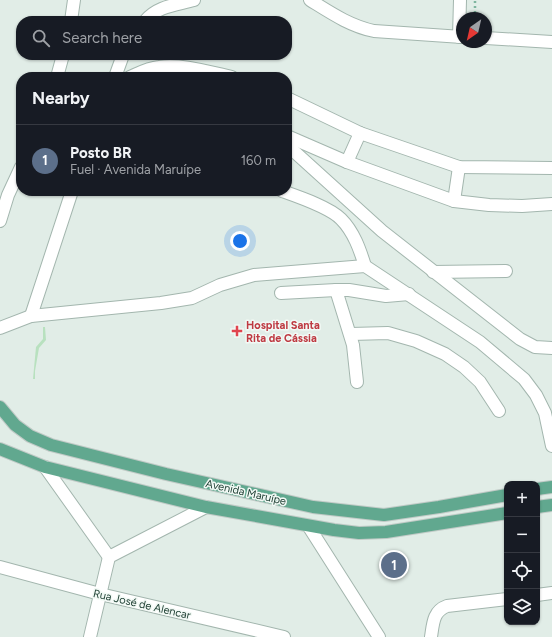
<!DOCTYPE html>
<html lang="en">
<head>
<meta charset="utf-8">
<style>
  :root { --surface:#171b24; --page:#242831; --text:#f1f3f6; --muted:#9ea1a6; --line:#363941; --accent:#ff694e }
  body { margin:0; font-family:Figtree,sans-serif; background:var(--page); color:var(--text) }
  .controls { position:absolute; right:12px; bottom:12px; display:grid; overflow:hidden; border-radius:8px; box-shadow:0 1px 3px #0004 }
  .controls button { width:36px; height:36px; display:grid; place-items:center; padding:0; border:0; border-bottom:1px solid var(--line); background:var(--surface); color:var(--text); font:20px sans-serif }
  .compass { position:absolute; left:456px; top:12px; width:36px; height:36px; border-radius:50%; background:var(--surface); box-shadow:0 1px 3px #0004; rotate:214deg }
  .you { position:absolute; left:240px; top:241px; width:14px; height:14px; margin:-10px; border:3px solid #fff; border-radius:50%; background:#1a73e8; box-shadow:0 0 0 6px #1a73e833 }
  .badge { display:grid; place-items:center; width:26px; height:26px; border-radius:50%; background:var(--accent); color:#fff; font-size:13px; font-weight:700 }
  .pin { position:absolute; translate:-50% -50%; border:2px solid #fff; box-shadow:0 1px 4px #0006 }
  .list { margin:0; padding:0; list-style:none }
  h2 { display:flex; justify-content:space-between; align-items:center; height:52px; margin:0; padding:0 16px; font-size:17px }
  h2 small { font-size:13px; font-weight:400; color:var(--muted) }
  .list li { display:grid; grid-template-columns:26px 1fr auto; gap:12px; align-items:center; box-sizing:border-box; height:72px; padding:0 16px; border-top:1px solid var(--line) }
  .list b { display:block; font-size:15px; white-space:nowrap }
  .list p { margin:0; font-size:13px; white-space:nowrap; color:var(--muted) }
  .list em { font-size:13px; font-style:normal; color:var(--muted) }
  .icon { flex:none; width:22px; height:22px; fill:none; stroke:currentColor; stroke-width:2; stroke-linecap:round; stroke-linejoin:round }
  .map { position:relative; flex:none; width:552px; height:637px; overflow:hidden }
  .search { position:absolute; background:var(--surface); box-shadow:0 1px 3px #0004; left:16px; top:16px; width:276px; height:44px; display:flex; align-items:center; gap:10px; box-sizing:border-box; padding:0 14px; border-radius:16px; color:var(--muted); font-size:15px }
  .panel { position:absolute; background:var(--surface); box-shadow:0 1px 3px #0004; left:16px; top:72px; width:276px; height:124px; border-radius:16px }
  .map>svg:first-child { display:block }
  .green { fill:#b8e1bf }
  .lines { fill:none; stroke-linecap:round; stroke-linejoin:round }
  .minor-casing { stroke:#a3b6ae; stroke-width:14 }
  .major-casing { stroke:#c0cac6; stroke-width:14 }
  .path { stroke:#7eb59e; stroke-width:2.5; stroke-dasharray:2 3; stroke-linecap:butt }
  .minor { stroke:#fff; stroke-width:12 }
  .major { stroke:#61a88f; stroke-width:12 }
  .health-dot { fill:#e0444e; stroke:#f2f9f5; stroke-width:1.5 }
  .labels { text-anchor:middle; stroke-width:3; stroke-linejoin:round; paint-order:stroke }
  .health-label { font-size:11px; font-weight:bold; fill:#be3a42; stroke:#f2f9f5; text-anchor:start }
  .street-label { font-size:11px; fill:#1f4034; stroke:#f2f9f5 }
</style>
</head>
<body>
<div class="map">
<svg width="552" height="637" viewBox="0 0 552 637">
  <rect width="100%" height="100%" fill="#e1ede7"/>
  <path class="green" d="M43 327H45L46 340 39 348 35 371V379H33L36 347 43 339Z"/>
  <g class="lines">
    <defs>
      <g id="minor">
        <path d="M310 0C331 13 350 26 374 31L462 37"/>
        <path d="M71 21 74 0"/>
        <path d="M145 21C157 6 176 5 194 0"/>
        <path d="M459 37 460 0"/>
        <path d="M486 38 552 42"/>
        <path d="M57 77 63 55"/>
        <path d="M115 77 123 55"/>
        <path d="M130 77C139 73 148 68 159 67 183 64 208 72 232 77"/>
        <path d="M287 98 360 133 459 167 552 168"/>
        <path d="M287 136 347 162 454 201 489 205 522 206 552 204"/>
        <path d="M287 145 382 231 520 339 535 347 552 348"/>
        <path d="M347 162 360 133"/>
        <path d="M282 191C299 197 329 207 341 219 354 232 360 250 365 266"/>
        <path d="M454 201 459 167"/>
        <path d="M0 221 8 195 21 167"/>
        <path d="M433 272 506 271"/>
        <path d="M336 290 353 345 357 382"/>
        <path d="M281 293 336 290H349L386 296 409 294"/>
        <path d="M31 316 72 191"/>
        <path d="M0 328 31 316 161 303 192 298 220 285 254 275 365 266 480 342 524 379 536 395 545 413 552 446"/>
        <path d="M351 334 388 333 416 341 445 354 464 367 480 382 499 411"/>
        <path d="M45 467 109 557"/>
        <path d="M309 527 379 637"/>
        <path d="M0 567 100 594 284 637"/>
        <path d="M537 595 552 593"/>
        <path d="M90 637 109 557 206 507"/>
        <path d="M431 637C433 624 433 611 447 606L507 599"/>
      </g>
      <g id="major">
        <path d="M0 407 15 425 30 436 51 445 166 474 313 507 384 515 439 507 507 495"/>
        <path d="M0 449 45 467 206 507 334 530 359 533 386 532 507 513"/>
        <path d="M537 489 552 487"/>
        <path d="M537 507 552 505"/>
      </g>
    </defs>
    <use href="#minor" class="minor-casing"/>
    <use href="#major" class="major-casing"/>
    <path class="path" d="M475 18V0"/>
    <use href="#minor" class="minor"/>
    <use href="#major" class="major"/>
  </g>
  <path class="health-dot" d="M235 325h4v4h4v4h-4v4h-4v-4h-4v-4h4z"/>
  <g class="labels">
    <g class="health-label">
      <text x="246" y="329">Hospital Santa<tspan x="246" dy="13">Rita de Cássia</tspan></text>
    </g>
    <g class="street-label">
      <text transform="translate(246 492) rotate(13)" y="4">Avenida Maruípe</text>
      <text transform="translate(142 604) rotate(13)" y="4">Rua José de Alencar</text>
    </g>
  </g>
</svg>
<div class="controls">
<button>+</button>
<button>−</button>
<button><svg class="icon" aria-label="locate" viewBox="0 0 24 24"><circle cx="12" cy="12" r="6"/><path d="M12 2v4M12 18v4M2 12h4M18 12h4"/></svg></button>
<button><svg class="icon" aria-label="layers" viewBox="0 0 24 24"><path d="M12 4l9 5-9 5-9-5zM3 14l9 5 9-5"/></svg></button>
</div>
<svg class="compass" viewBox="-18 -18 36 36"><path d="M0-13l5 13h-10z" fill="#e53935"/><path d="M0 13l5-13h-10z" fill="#9ea1a6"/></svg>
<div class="you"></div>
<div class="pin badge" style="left:394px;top:565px;background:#5c6f8a">1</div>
<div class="search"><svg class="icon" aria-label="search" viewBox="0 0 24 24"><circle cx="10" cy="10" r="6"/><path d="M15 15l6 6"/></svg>Search here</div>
<section class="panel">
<h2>Nearby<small></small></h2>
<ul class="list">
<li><span class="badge" style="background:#5c6f8a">1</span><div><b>Posto BR</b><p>Fuel · Avenida Maruípe</p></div><em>160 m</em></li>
</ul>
</section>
</div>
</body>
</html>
